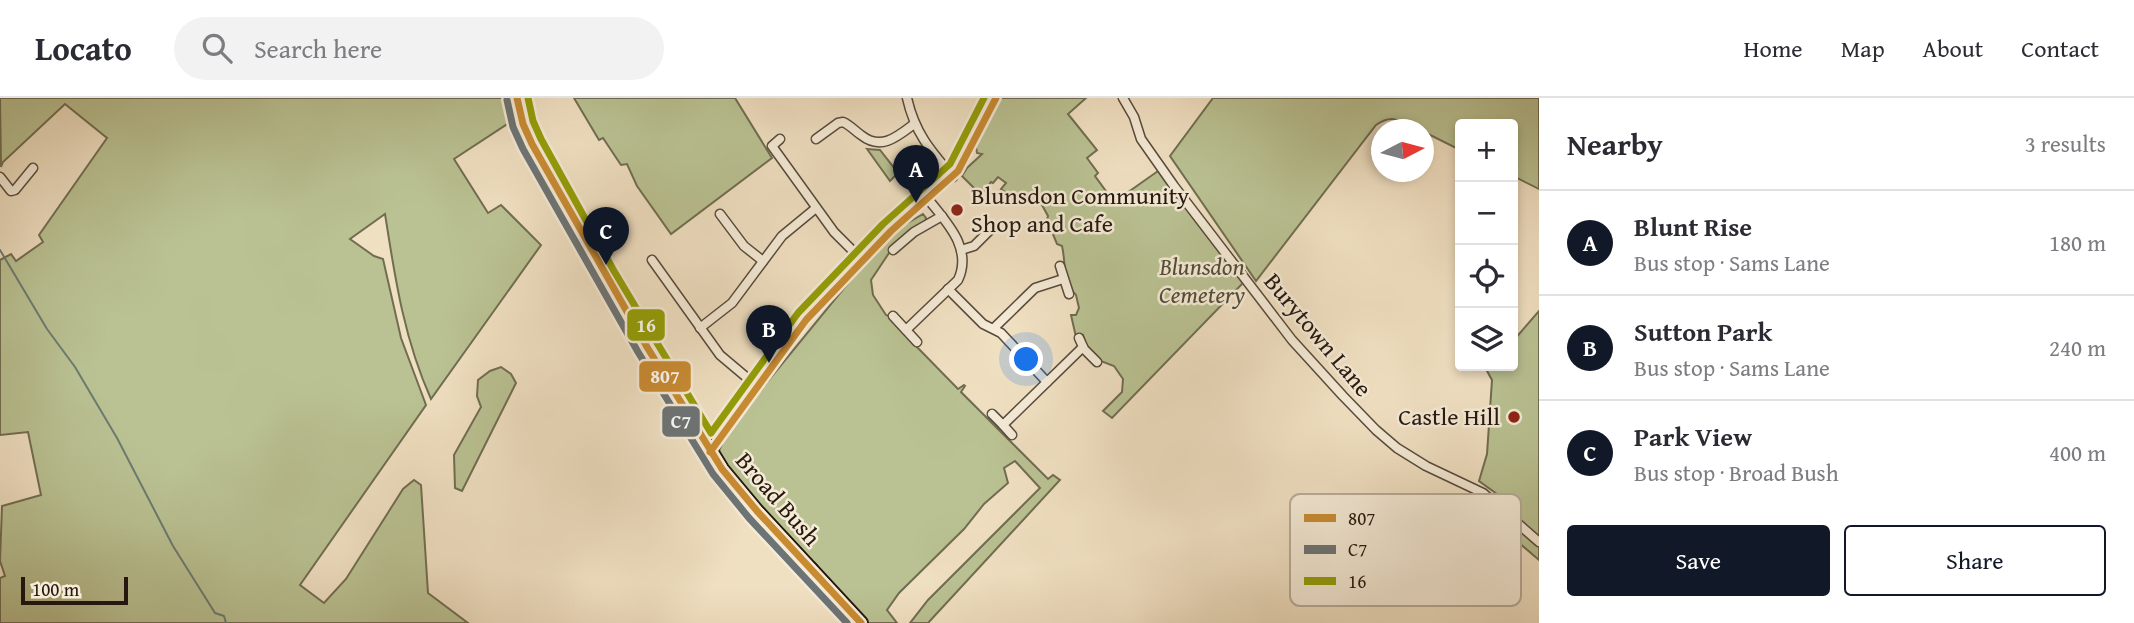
<!DOCTYPE html>
<html lang="en">
<head>
<meta charset="utf-8">
<style>
  :root { --surface:#fff; --page:#f2f2f3; --text:#2b2b33; --muted:#7c7c81; --line:#e1e1e2; --accent:#111827 }
  body { margin:0; font-family:"Gentium Book Plus",serif; background:var(--page); color:var(--text) }
  .controls { position:absolute; right:21px; top:21px; display:grid; overflow:hidden; border-radius:7px; box-shadow:0 4px 10px #0003 }
  .controls button { width:63px; height:63px; display:grid; place-items:center; padding:0; border:0; border-bottom:2px solid var(--line); background:var(--surface); color:var(--text); font:35px sans-serif }
  .compass { position:absolute; left:1371px; top:21px; width:63px; height:63px; border-radius:50%; background:var(--surface); box-shadow:0 4px 10px #0003; rotate:84deg }
  .scale { position:absolute; left:21px; bottom:18px; width:107px; box-sizing:border-box; padding-left:7px; border:4px solid #26180f; border-top:0; font-size:19px; line-height:24px; white-space:nowrap; color:#26180f; -webkit-text-stroke:5px #f5ebd7; paint-order:stroke }
  .you { position:absolute; left:1027px; top:262px; width:24px; height:24px; margin:-18px; border:5px solid #fff; border-radius:50%; background:#1a73e8; box-shadow:0 0 0 10px #1a73e833 }
  .badge { display:grid; place-items:center; width:46px; height:46px; border-radius:50%; background:var(--accent); color:#fff; font-size:23px; font-weight:700 }
  .pin { position:absolute; translate:-50% -58px; filter:drop-shadow(0 2px 4px #0008) }
  .pin::after { content:''; position:absolute; top:37px; width:24px; height:21px; background:inherit; clip-path:polygon(0 0,100% 0,50% 100%) }
  .list { margin:0; padding:0; list-style:none }
  h2 { display:flex; justify-content:space-between; align-items:center; height:91px; margin:0; padding:0 28px; font-size:30px }
  h2 small { font-size:23px; font-weight:400; color:var(--muted) }
  .list li { display:grid; grid-template-columns:46px 1fr auto; gap:21px; align-items:center; box-sizing:border-box; height:105px; padding:0 28px; border-top:2px solid var(--line) }
  .list b { display:block; font-size:26px; white-space:nowrap }
  .list p { margin:0; font-size:23px; white-space:nowrap; color:var(--muted) }
  .list em { font-size:23px; font-style:normal; color:var(--muted) }
  .actions { display:flex; gap:14px; padding:21px 28px }
  .actions a { flex:1; padding:16px 0; border:2px solid var(--accent); border-radius:7px; text-align:center; font-size:24px; color:var(--accent) }
  .actions .main { background:var(--accent); color:#fff }
  .icon { flex:none; width:38px; height:38px; fill:none; stroke:currentColor; stroke-width:2; stroke-linecap:round; stroke-linejoin:round }
  .map { position:relative; flex:none; width:1539px; height:525px; overflow:hidden }
  header { display:flex; align-items:center; gap:42px; box-sizing:border-box; height:98px; padding:0 35px; background:var(--surface); border-bottom:2px solid var(--line) }
  header strong { font-size:33px }
  nav { display:flex; gap:38px; margin-inline-start:auto; font-size:24px }
  .search { width:490px; height:63px; background:var(--page); display:flex; align-items:center; gap:18px; box-sizing:border-box; padding:0 24px; border-radius:38px; color:var(--muted); font-size:26px }
  main { display:flex }
  aside { flex:1; background:var(--surface) }
  .map>svg:first-child { display:block }
  .green { fill:#bac293; stroke:#706d51; stroke-width:2 }
  .lines { fill:none; stroke-linecap:round; stroke-linejoin:round }
  .stream { stroke:#6c7b71; stroke-width:2 }
  .minor-casing { stroke:#584a3c; stroke-width:11 }
  .secondary-casing { stroke:#26180f; stroke-width:16 }
  .minor { stroke:#f5ebd7; stroke-width:8 }
  .secondary { stroke:#f5ebd7; stroke-width:12 }
  .bus-1-casing { stroke:#f5ebd7; stroke-width:12 }
  .bus-2-casing { stroke:#f5ebd7; stroke-width:12 }
  .bus-3-casing { stroke:#f5ebd7; stroke-width:12 }
  .bus-1 { stroke:#c98b32; stroke-width:7 }
  .bus-2 { stroke:#6c7476; stroke-width:7 }
  .bus-3 { stroke:#949d07; stroke-width:7 }
  .poi-dot { fill:#8f2418; stroke:#f5ebd7; stroke-width:2.5 }
  .labels { text-anchor:middle; stroke-width:5; stroke-linejoin:round; paint-order:stroke }
  .poi-label { font-size:24px; fill:#26180f; stroke:#f5ebd7; text-anchor:start }
  .park-label { font-size:24px; font-style:italic; fill:#524b37; stroke:#f5ebd7 }
  .street-label { font-size:24px; fill:#26180f; stroke:#f5ebd7 }
  .key { fill:#f5ebd7; stroke:#b7ac9b; stroke-width:2 }
  .key-label { font-size:19px; fill:#26180f }
  .line-badge { stroke:#f5ebd7; stroke-width:2.5 }
  .badge-label { font-size:19px; text-anchor:middle; font-weight:bold; fill:#fff }
</style>
</head>
<body>
<header>
<strong>Locato</strong>
<div class="search"><svg class="icon" aria-label="search" viewBox="0 0 24 24"><circle cx="10" cy="10" r="6"/><path d="M15 15l6 6"/></svg>Search here</div>
<nav><a>Home</a><a>Map</a><a>About</a><a>Contact</a></nav>
</header>
<main>
<div class="map">
<svg width="1539" height="525" viewBox="0 0 1539 525">
  <rect width="100%" height="100%" fill="#f0e0c2"/>
  <filter id="stains"><feTurbulence type="fractalNoise" baseFrequency=".00286" numOctaves="4"/><feColorMatrix values="0 0 0 0 .2 0 0 0 0 .09 0 0 0 0 .02 0 0 0 .5 -.17"/></filter>
  <radialGradient id="worn" r=".72"><stop offset=".6" stop-color="#630" stop-opacity="0"/><stop offset="1" stop-color="#630" stop-opacity=".3"/></radialGradient>
  <g class="green">
    <path d="M0 0H511L515 21 454 61 488 115 501 107 541 147 431 301C404 241 395 180 385 116L350 141 374 158 383 161 401 240 426 307 300 487 324 505 346 481 403 391 414 382 421 387 428 495 468 525H0V480L5 478 0 463 2 408 41 397 28 334 0 337V162L11 156 16 163 43 144 39 137 107 40 65 6 3 64 1 69Z"/>
    <path d="M574 0H735L772 60 671 136 637 88 627 66 621 67 603 40 599 42Z"/>
    <path d="M1000 0H1086L1068 16 1097 52 1087 60 1098 75 1095 78 1114 104 1158 73 1243 185 1112 320 1103 313 1122 294 1123 281 1114 268 1098 262 1088 251 1083 237 1076 239 1071 217H1076L1079 210 1076 197C1062 184 1066 164 1062 148L1057 146 1047 122 1048 118 1042 107 1036 103 1031 105 1024 97 1008 96 1001 91 1006 85 998 79 993 85 991 84 981 97 962 78 967 70 982 56 977 55 976 49Z"/>
    <path d="M1213 0H1539V91L1513 78V26H1460V52L1424 34 1423 32C1403 30 1398 12 1376 27L1256 183 1170 58Z"/>
    <path d="M867 51 880 52 898 75 890 83Z"/>
    <path d="M923 116 926 120 925 124 897 143 871 182 873 197 886 217 892 219 913 245 958 291 964 287 965 288 961 294 1048 381 1053 377 1060 382 928 525H910L928 502 1040 390 1015 363 1004 370 1008 385 984 406 964 431 899 495 887 512 897 525H861L816 466 785 444 721 361 719 353 723 343 763 289 849 184 891 139 904 127Z"/>
    <path d="M1539 213V462L1477 409 1475 402 1483 397 1508 404 1479 383 1487 356 1492 282 1487 273 1492 268H1513V243Z"/>
    <path d="M501 269 511 276 516 285 462 393 455 390 454 357 481 309 477 298 478 282 490 273Z"/>
  </g>
  <g class="lines">
    <path class="stream" d="M0 152 47 231 75 269 117 340 173 448 215 515 224 518 226 525"/>
    <defs>
      <g id="minor">
        <path d="M907 0C915 35 930 52 953 79"/>
        <path d="M1123 0 1134 19 1141 41 1174 88 1292 242 1343 298 1376 332 1397 350 1426 368 1483 395 1539 444"/>
        <path d="M780 41 772 48 834 134 862 162"/>
        <path d="M816 41 838 25 843 24C850 27 855 33 861 37 881 53 897 39 914 26"/>
        <path d="M0 79 11 93 15 92 33 70"/>
        <path d="M720 116 744 148 763 163"/>
        <path d="M893 152 914 134 942 118"/>
        <path d="M961 152 974 148 990 132"/>
        <path d="M652 162 720 257 758 289"/>
        <path d="M1060 168 1069 196"/>
        <path d="M948 191 983 226 1001 235 1047 284"/>
        <path d="M893 218 917 244"/>
        <path d="M700 230 732 205 782 138 816 110"/>
        <path d="M994 230 1035 190 1063 181"/>
        <path d="M906 232 958 182C973 150 946 124 928 101"/>
        <path d="M1079 240 1084 251 1097 264"/>
        <path d="M992 316 1003 327"/>
        <path d="M1012 337 1003 327 1083 249"/>
        <path d="M710 354 806 222 830 196 891 133 958 73 996 0"/>
      </g>
      <path id="secondary" d="M517 0 523 26 532 46 647 249 722 371 757 413 861 525"/>
    </defs>
    <use href="#minor" class="minor-casing"/>
    <use href="#secondary" class="secondary-casing"/>
    <use href="#minor" class="minor"/>
    <use href="#secondary" class="secondary"/>
    <defs>
      <g id="bus-1">
        <path d="M517 0 523 26 532 46 647 249 722 371 757 413 861 525"/>
        <path d="M710 354 806 222 891 133 958 73 996 0"/>
      </g>
      <path id="bus-2" d="M507 2 513 29 523 51 638 254 713 376 749 420 847 525"/>
      <path id="bus-3" d="M528 0 533 23 541 41 614 173 711 335 798 215 883 126 950 66 984 0"/>
    </defs>
    <use href="#bus-1" class="bus-1-casing"/>
    <use href="#bus-2" class="bus-2-casing"/>
    <use href="#bus-3" class="bus-3-casing"/>
    <use href="#bus-1" class="bus-1"/>
    <use href="#bus-2" class="bus-2"/>
    <use href="#bus-3" class="bus-3"/>
  </g>
  <g class="poi-dot">
    <circle cx="957" cy="112" r="7"/>
    <circle cx="1514" cy="319" r="7"/>
  </g>
  <g class="labels">
    <g class="poi-label">
      <text x="971" y="106">Blunsdon Community<tspan x="971" dy="28">Shop and Cafe</tspan></text>
      <text x="1500" y="327" text-anchor="end">Castle Hill</text>
    </g>
    <g class="park-label">
      <text x="1202" y="177">Blunsdon<tspan x="1202" dy="28">Cemetery</tspan></text>
    </g>
    <g class="street-label">
      <text transform="translate(1318 237) rotate(50)" y="8">Burytown Lane</text>
      <text transform="translate(778 401) rotate(49)" y="8">Broad Bush</text>
    </g>
  </g>
  <rect x="1290" y="396" width="231" height="112" rx="10" class="key"/>
  <rect x="1304" y="416" width="32" height="8" fill="#c98b32"/>
  <rect x="1304" y="447" width="32" height="9" fill="#6c7476"/>
  <rect x="1304" y="479" width="32" height="8" fill="#949d07"/>
  <g class="key-label">
    <text x="1348" y="427">807</text>
    <text x="1348" y="458">C7</text>
    <text x="1348" y="490">16</text>
  </g>
  <g class="line-badge">
    <rect x="626" y="210" width="40" height="34" rx="7" fill="#949d07"/>
    <rect x="638" y="262" width="54" height="33" rx="7" fill="#c98b32"/>
    <rect x="661" y="307" width="40" height="33" rx="7" fill="#6c7476"/>
  </g>
  <g class="badge-label">
    <text x="646" y="234">16</text>
    <text x="665" y="285">807</text>
    <text x="681" y="330">C7</text>
  </g>
  <rect width="100%" height="100%" filter="url(#stains)"/>
  <rect width="100%" height="100%" fill="url(#worn)"/>
</svg>
<div class="controls">
<button>+</button>
<button>−</button>
<button><svg class="icon" aria-label="locate" viewBox="0 0 24 24"><circle cx="12" cy="12" r="6"/><path d="M12 2v4M12 18v4M2 12h4M18 12h4"/></svg></button>
<button><svg class="icon" aria-label="layers" viewBox="0 0 24 24"><path d="M12 4l9 5-9 5-9-5zM3 14l9 5 9-5"/></svg></button>
</div>
<svg class="compass" viewBox="-18 -18 36 36"><path d="M0-13l5 13h-10z" fill="#e53935"/><path d="M0 13l5-13h-10z" fill="#7c7c81"/></svg>
<div class="scale">100 m</div>
<div class="you"></div>
<div class="pin badge" style="left:916px;top:105px">A</div>
<div class="pin badge" style="left:769px;top:265px">B</div>
<div class="pin badge" style="left:606px;top:167px">C</div>
</div>
<aside>
<h2>Nearby<small>3 results</small></h2>
<ul class="list">
<li><span class="badge">A</span><div><b>Blunt Rise</b><p>Bus stop · Sams Lane</p></div><em>180 m</em></li>
<li><span class="badge">B</span><div><b>Sutton Park</b><p>Bus stop · Sams Lane</p></div><em>240 m</em></li>
<li><span class="badge">C</span><div><b>Park View</b><p>Bus stop · Broad Bush</p></div><em>400 m</em></li>
</ul>
<div class="actions"><a class="main">Save</a><a>Share</a></div>
</aside>
</main>
</body>
</html>
